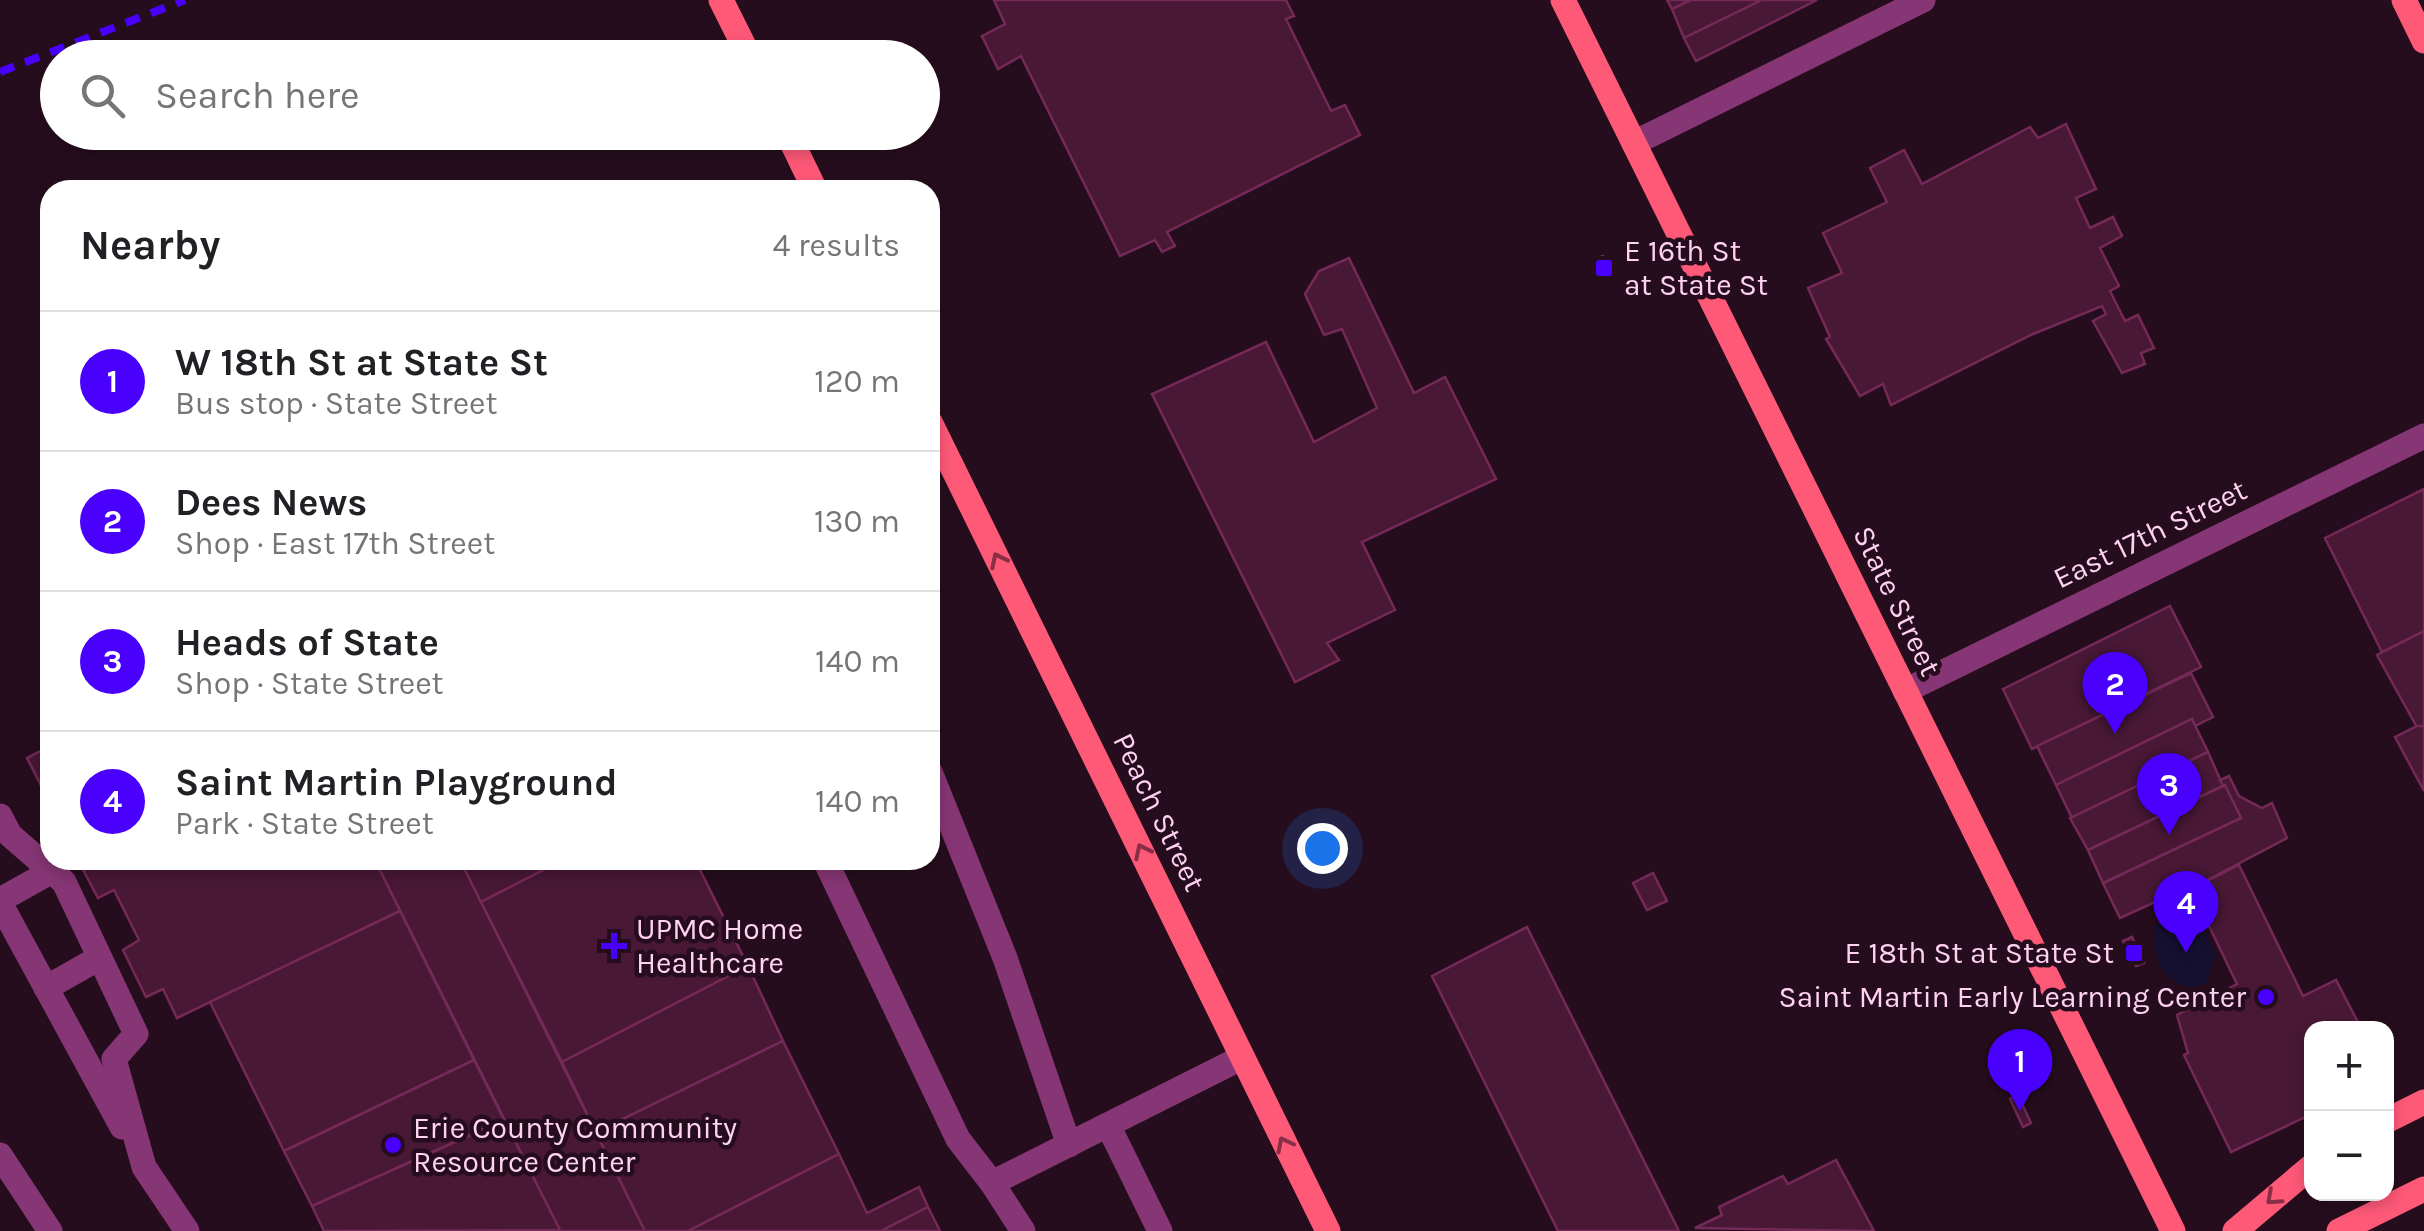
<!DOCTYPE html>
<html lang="en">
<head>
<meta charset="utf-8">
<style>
  :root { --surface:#fff; --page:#f2f2f2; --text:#202124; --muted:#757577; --line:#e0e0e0; --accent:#4900fd }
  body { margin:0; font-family:Karla,sans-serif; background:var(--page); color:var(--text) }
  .controls { position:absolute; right:30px; bottom:30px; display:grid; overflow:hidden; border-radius:20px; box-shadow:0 5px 15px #0003 }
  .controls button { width:90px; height:90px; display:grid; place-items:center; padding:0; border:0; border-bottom:2px solid var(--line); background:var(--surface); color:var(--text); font:50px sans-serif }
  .you { position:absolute; left:1322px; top:848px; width:35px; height:35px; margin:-25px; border:8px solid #fff; border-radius:50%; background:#1a73e8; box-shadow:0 0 0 15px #1a73e833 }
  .badge { display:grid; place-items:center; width:65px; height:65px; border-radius:50%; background:var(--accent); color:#fff; font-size:32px; font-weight:700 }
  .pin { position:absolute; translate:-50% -82px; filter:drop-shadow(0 2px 5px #0008) }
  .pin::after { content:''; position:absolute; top:52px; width:35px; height:30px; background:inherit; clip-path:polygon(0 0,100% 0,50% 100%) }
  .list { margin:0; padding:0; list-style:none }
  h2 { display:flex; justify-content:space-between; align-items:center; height:130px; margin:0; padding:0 40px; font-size:42px }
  h2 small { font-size:32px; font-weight:400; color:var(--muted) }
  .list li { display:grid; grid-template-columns:65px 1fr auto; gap:30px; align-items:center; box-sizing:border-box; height:140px; padding:0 40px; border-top:2px solid var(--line) }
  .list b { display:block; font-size:38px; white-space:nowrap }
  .list p { margin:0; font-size:32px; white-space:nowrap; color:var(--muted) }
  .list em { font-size:32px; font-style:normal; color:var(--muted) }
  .icon { flex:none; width:55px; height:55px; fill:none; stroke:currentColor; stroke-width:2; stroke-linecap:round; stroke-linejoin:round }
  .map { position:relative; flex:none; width:2424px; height:1231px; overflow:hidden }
  .search { position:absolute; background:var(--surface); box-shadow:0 5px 15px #0003; left:40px; top:40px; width:900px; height:110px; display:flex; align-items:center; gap:25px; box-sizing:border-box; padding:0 35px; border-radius:55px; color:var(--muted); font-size:38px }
  .panel { position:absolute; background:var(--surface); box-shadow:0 5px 15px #0003; left:40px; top:180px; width:900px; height:690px; border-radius:30px }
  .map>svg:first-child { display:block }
  .green { fill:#151030 }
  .building { fill:#481835; stroke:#752957; stroke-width:2.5 }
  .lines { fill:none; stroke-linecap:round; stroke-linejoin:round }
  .minor { stroke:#873675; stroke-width:25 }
  .major { stroke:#ff5978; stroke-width:25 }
  .rail { stroke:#4900fd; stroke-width:8; stroke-dasharray:15 12; stroke-linecap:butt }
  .oneway { stroke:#882f46 }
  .poi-dot { fill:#4900fd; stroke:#260d1d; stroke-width:4 }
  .labels { text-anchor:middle; stroke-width:9; stroke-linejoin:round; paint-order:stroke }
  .poi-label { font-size:30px; fill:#ffd2f1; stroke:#260d1d; text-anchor:start }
  .street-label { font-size:30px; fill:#ffd2f1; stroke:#260d1d }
</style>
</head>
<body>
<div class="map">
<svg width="2424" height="1231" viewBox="0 0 2424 1231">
  <rect width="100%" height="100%" fill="#260d1d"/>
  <path class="green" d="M2175 912 2200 919 2216 955 2205 984C2172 1000 2145 953 2155 925Z"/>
  <g class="building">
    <path d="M994 0H1286L1294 16 1286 19 1331 111 1345 105 1360 135 1167 232 1175 246 1162 252 1155 240 1120 256 1021 56 998 69 982 36 1005 24Z"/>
    <path d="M1667 0H1691L1672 9Z"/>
    <path d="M1691 0H1762L1684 38 1672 9Z"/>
    <path d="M1762 0H1817L1696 61 1684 38Z"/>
    <path d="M2066 124 2096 189 2076 198 2090 228 2113 217 2122 236 2100 248 2119 286 2110 291 2125 321 2138 315 2154 348 2141 353 2145 364 2122 373 2093 321 2106 314 2102 306 2033 334 1891 405 1883 384 1860 396 1826 339 1830 337 1808 288 1842 273 1823 233 1887 202 1870 168 1904 150 1922 184 2030 127 2038 138Z"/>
    <path d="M1603 256 1612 274 1604 278 1595 259Z"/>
    <path d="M1349 258 1414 393 1445 377 1496 479 1362 542 1395 610 1327 643 1339 660 1295 682 1152 394 1266 342 1314 442 1377 408 1342 329 1324 335 1305 294 1319 271Z"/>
    <path d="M2424 489V631L2382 652 2325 538Z"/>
    <path d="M2170 606 2201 667 2032 749 2003 689Z"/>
    <path d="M2424 631V726L2418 729 2377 655Z"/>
    <path d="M2191 673 2213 717 2195 726 2192 719 2056 785 2037 746Z"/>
    <path d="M2192 719 2208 752 2072 818 2056 785Z"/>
    <path d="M2417 726H2424V791L2395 737Z"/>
    <path d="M50 746V798L48 799 27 758Z"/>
    <path d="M2208 752 2223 786 2088 850 2070 818Z"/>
    <path d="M2229 776 2239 796 2262 808 2272 803 2287 838 2158 906 2155 902 2120 918 2103 883 2241 818 2220 780Z"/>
    <path d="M2225 785 2241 818 2103 883 2088 850Z"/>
    <path d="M78 860H375L400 911 177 1018 163 989 146 997 123 950 139 940 114 890 98 898Z"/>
    <path d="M375 860H460L645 1231H560Z"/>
    <path d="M460 860H563L481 902Z"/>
    <path d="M563 860H695L748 966 562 1062 481 902Z"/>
    <path d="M2239 865 2303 996 2336 980 2361 1028H2312V1114L2231 1152 2184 1055 2188 1053 2177 1015 2237 984 2191 889Z"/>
    <path d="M1653 873 1667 901 1647 910 1633 883Z"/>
    <path d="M400 911 474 1060 284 1151 210 1002Z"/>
    <path d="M1527 927 1679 1231H1558L1432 976Z"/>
    <path d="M2132 937 2144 963 2136 966 2123 941Z"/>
    <path d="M748 966 783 1041 596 1132 562 1062Z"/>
    <path d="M783 1041 839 1154 688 1231H645L596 1132Z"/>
    <path d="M474 1060 504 1120 312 1206 284 1151Z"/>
    <path d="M2018 1095 2031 1123 2023 1127 2010 1099Z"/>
    <path d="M504 1120 560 1230 324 1231 312 1206Z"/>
    <path d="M839 1154 867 1213 919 1187 928 1207 881 1231H688Z"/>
    <path d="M1836 1160 1874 1231 1695 1228 1722 1215 1719 1207 1783 1176 1788 1184Z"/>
    <path d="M928 1207 940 1231H881Z"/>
  </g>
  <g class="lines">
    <g class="minor">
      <path d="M1634 143 1923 0"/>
      <path d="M1905 691 2424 436"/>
      <path d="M930 772 1005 958 1069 1145"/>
      <path d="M0 816 10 835 64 882 136 1034 114 1059 144 1167 187 1231"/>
      <path d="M825 860 958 1139 992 1183"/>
      <path d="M0 900 52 871"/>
      <path d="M0 903 122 1127"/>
      <path d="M46 988 99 958"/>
      <path d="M1108 1125 1160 1231"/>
      <path d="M0 1155 50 1231"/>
      <path d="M1023 1231 992 1183 1241 1058"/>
    </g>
    <g class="major">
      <path d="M721 0 750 58"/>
      <path d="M1563 0 2173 1231"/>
      <path d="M2404 0 2424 41"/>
      <path d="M787 132 815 190"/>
      <path d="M930 422 1328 1231"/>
      <path d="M2386 1121 2424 1102"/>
      <path d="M2235 1231 2312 1166"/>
      <path d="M2339 1231 2424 1189"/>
    </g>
    <path class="rail" d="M0 72 185 0"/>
  </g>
  <defs><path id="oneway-chevron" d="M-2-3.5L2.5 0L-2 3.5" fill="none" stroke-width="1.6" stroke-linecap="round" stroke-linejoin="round" transform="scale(2.5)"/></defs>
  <g class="oneway">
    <use href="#oneway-chevron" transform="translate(998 560) rotate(-116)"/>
    <use href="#oneway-chevron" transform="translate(1142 851) rotate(-116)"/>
    <use href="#oneway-chevron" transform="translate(1284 1144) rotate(-117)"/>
    <use href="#oneway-chevron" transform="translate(2273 1198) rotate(138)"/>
  </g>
  <g class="poi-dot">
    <rect x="1594" y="258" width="20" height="20" rx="5"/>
    <path d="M609 931h10v10h10v10h-10v10h-10v-10h-10v-10h10z"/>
    <rect x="2124" y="943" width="20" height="20" rx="5"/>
    <circle cx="2266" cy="997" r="10"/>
    <circle cx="393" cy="1145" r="10"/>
  </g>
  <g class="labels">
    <g class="poi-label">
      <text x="1624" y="261">E 16th St<tspan x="1624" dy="34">at State St</tspan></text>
      <text x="636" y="939">UPMC Home<tspan x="636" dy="34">Healthcare</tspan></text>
      <text x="2114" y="963" text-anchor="end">E 18th St at State St</text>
      <text x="2246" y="1007" text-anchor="end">Saint Martin Early Learning Center</text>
      <text x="413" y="1138">Erie County Community<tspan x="413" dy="34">Resource Center</tspan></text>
    </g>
    <g class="street-label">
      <text transform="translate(2150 534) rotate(-26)" y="10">East 17th Street</text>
      <text transform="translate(1897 601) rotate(64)" y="10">State Street</text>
      <text transform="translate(1159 812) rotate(64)" y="10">Peach Street</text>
    </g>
  </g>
</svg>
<div class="controls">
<button>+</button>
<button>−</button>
</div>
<div class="you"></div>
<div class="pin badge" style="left:2020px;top:1111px">1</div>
<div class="pin badge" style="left:2115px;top:734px">2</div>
<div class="pin badge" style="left:2169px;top:835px">3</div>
<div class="pin badge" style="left:2186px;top:953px">4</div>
<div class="search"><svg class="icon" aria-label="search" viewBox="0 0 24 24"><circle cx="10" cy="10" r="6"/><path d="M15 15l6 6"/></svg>Search here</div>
<section class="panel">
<h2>Nearby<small>4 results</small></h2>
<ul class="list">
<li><span class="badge">1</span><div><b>W 18th St at State St</b><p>Bus stop · State Street</p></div><em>120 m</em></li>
<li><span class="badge">2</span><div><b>Dees News</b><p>Shop · East 17th Street</p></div><em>130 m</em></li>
<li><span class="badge">3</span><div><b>Heads of State</b><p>Shop · State Street</p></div><em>140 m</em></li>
<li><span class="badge">4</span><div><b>Saint Martin Playground</b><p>Park · State Street</p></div><em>140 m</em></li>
</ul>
</section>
</div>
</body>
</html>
